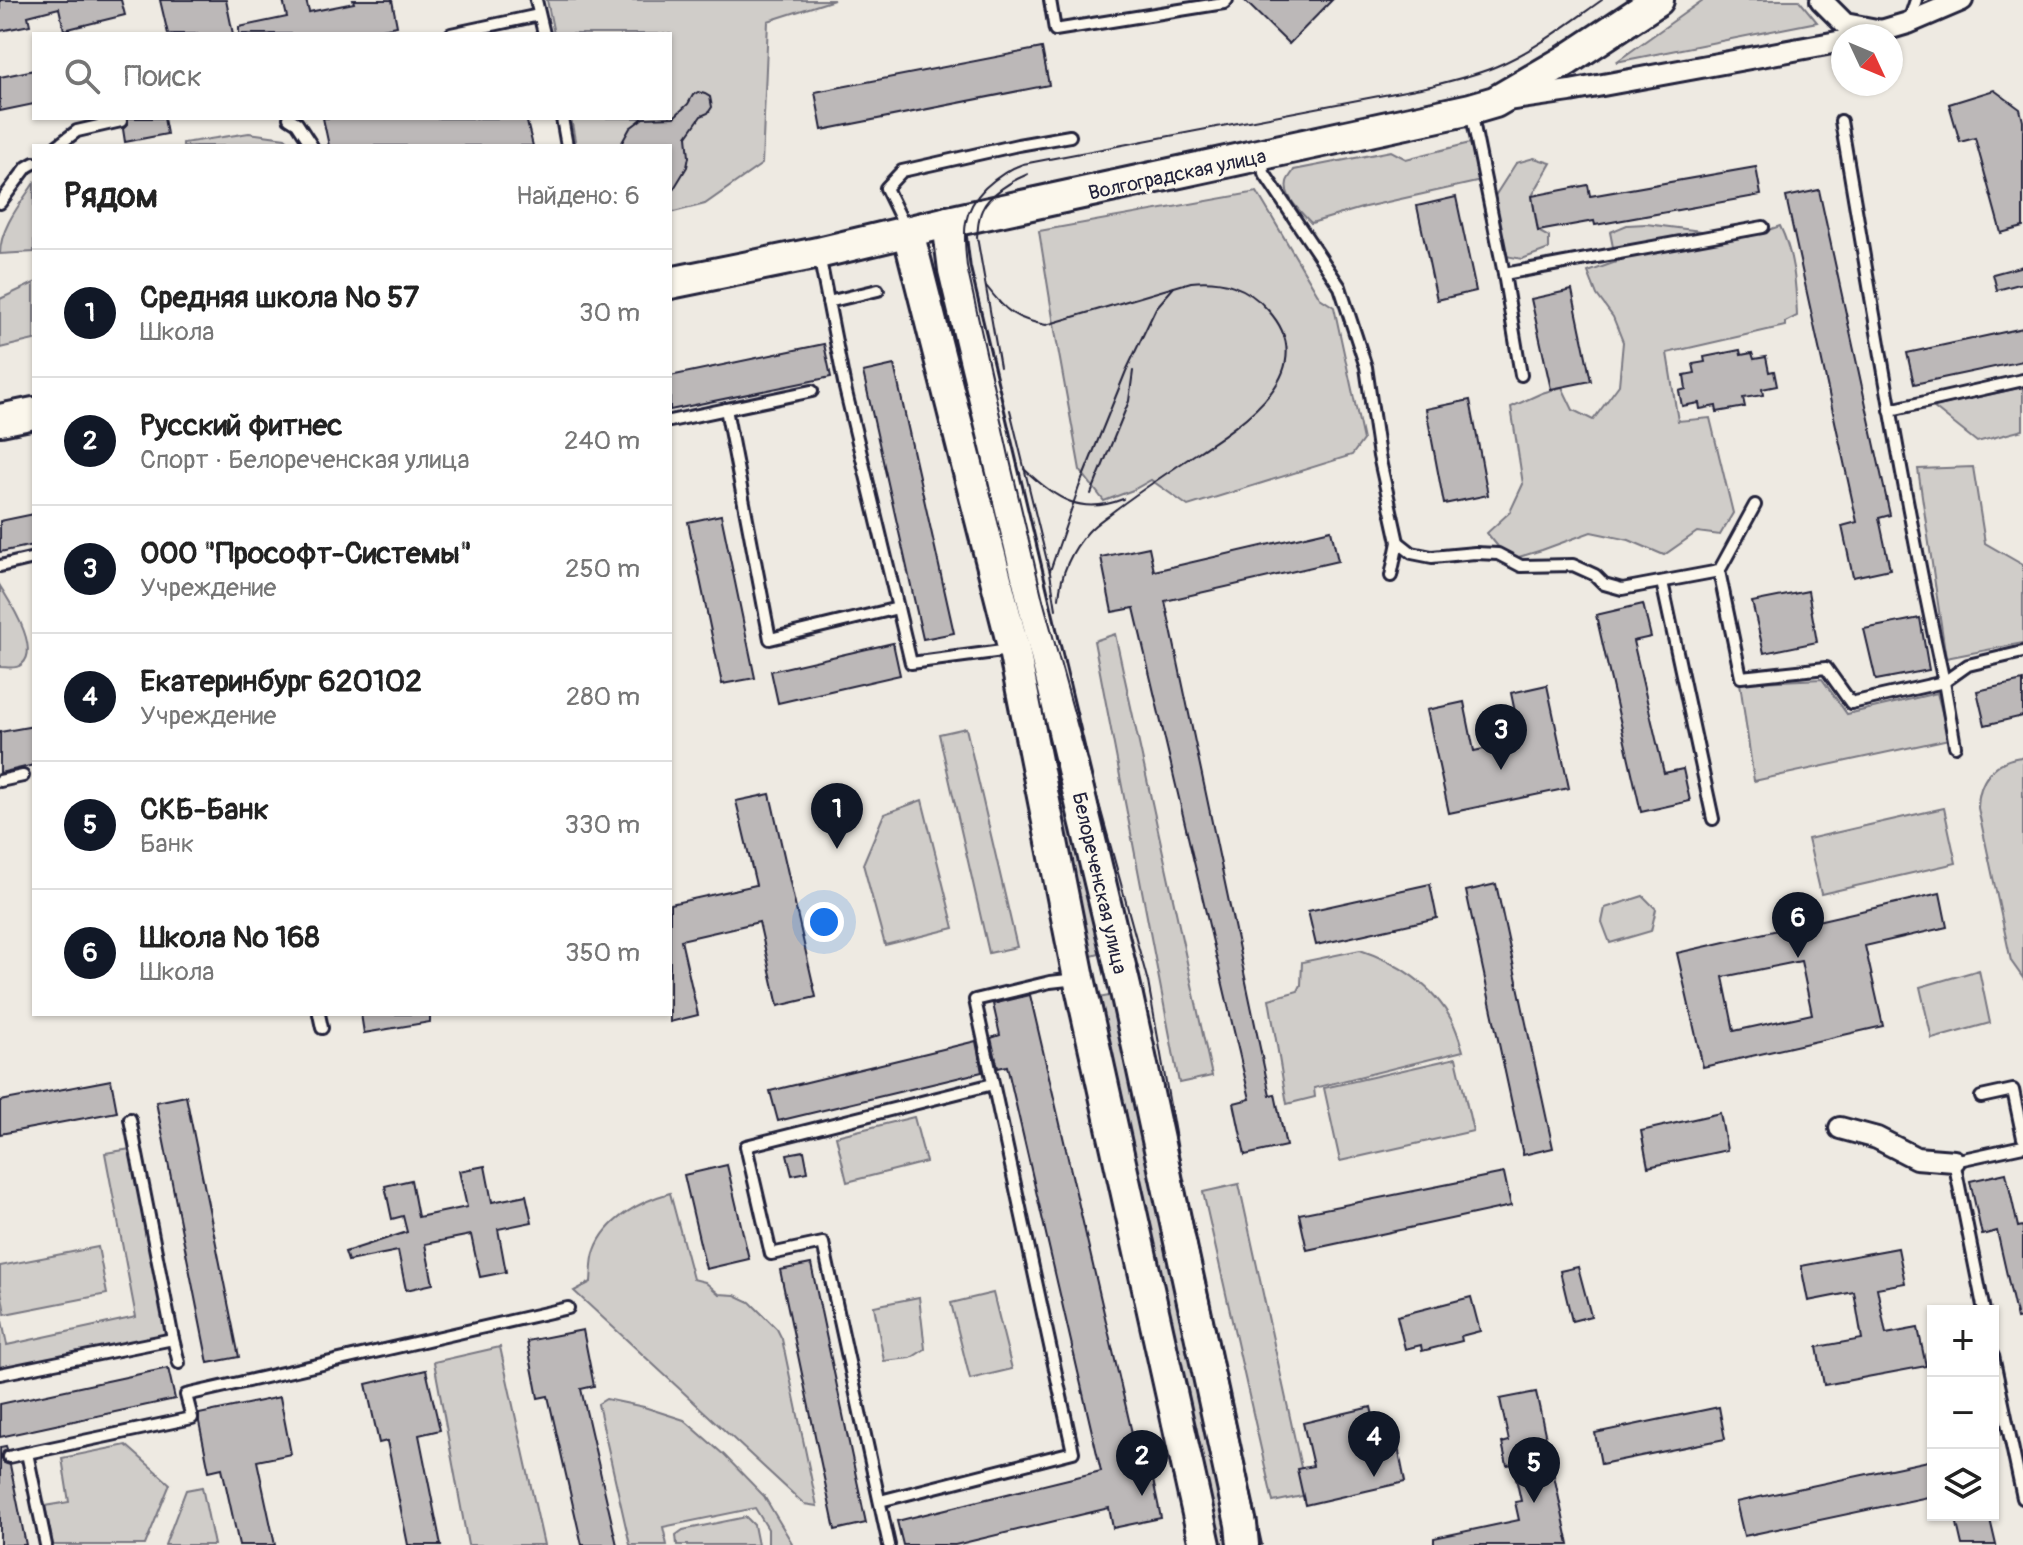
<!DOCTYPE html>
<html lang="ru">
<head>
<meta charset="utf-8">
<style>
  :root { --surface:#fff; --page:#f2f2f2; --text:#222; --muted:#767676; --line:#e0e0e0; --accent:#111827 }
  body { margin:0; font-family:Pangolin,sans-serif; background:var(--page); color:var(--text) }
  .controls { position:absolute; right:24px; bottom:24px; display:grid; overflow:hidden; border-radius:0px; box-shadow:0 2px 6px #0004 }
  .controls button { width:72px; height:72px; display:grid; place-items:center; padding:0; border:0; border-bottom:2px solid var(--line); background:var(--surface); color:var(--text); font:40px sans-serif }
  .compass { position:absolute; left:1831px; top:24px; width:72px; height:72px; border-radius:50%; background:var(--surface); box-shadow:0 2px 6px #0004; rotate:134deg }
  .you { position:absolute; left:824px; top:922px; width:28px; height:28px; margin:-20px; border:6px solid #fff; border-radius:50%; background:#1a73e8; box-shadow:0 0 0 12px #1a73e833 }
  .badge { display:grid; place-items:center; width:52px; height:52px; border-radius:50%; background:var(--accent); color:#fff; font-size:26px; font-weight:700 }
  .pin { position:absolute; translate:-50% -66px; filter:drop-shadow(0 2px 4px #0008) }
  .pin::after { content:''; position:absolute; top:42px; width:28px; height:24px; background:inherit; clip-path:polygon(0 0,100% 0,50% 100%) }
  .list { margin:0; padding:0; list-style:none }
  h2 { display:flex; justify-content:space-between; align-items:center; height:104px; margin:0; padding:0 32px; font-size:34px }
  h2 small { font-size:26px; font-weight:400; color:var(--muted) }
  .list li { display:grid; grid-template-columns:52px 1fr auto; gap:24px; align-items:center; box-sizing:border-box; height:128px; padding:0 32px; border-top:2px solid var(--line) }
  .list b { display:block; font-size:30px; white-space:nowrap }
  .list p { margin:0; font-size:26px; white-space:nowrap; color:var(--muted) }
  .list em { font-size:26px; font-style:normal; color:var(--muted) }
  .icon { flex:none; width:44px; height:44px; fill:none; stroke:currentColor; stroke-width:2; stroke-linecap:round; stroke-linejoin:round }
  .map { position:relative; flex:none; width:2023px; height:1545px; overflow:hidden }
  .search { position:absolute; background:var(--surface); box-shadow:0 2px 6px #0004; left:32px; top:32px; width:640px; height:88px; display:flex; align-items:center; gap:20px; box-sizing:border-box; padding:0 28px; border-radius:0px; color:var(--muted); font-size:30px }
  .panel { position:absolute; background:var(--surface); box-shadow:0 2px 6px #0004; left:32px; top:144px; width:640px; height:872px; border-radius:0px }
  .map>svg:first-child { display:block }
  .green { fill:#d0cdc9; stroke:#797882; stroke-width:2 }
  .building { fill:#bcb8b8; stroke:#22223b; stroke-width:2; fill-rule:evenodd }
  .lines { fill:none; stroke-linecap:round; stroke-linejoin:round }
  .lane-casing { stroke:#22223b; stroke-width:16 }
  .street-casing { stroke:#22223b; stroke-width:26 }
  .secondary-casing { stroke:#22223b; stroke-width:36 }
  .lane { stroke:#fbf7ec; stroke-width:10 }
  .street { stroke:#fbf7ec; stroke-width:20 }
  .secondary { stroke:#fbf7ec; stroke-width:30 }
  .tram { stroke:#22223b; stroke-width:2 }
  .labels { text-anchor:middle; stroke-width:6; stroke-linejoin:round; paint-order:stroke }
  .street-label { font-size:20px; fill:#22223b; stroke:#fbf7ec }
</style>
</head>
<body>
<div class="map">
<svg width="2023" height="1545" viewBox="0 0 2023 1545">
  <rect width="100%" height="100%" fill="#eeeae2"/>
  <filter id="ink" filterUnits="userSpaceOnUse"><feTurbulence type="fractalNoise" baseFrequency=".0125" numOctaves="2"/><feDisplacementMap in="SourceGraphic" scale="16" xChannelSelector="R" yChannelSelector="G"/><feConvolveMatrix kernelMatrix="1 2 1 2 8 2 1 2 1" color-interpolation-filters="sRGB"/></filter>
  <g filter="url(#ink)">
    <g class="green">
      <path d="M547 0H834L768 21 762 164 705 204 670 213V146H576L571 118H670V34H554Z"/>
      <path d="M1703 0H1799L1817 22 1616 62Z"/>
      <path d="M249 133 285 138 294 146H183V143Z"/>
      <path d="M1470 143 1481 181 1365 207 1311 223C1302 213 1283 197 1287 182 1288 178 1292 174 1294 170L1391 151 1406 159Z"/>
      <path d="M1534 158 1551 163 1532 196 1538 231 1549 237V249L1522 259 1506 256 1493 199 1516 163Z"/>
      <path d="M34 183V252L0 254C0 228 20 204 34 183Z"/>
      <path d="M1257 192 1320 298 1334 307 1363 440 1352 455 1188 506 1151 480 1133 490 1104 501 1080 470 1057 343 1039 231Z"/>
      <path d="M1646 224 1748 237 1780 226C1794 255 1796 284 1797 316L1785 322V326L1667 353 1678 421 1710 418 1733 513 1720 535 1697 532 1664 555 1629 540 1591 532 1542 550 1509 560 1487 533 1510 512 1523 484 1511 407 1542 393 1562 387 1573 410 1593 420 1619 385 1623 342 1613 317 1597 295 1588 272 1616 262 1610 232 1627 225Z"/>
      <path d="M943 282 1103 953 1088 957 936 284Z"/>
      <path d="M34 283V340L0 348V299Z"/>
      <path d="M2023 387V430L1977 442 1933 407Z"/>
      <path d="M1973 467 1985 543 2023 565V643L1946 658 1918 469Z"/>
      <path d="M0 586C9 601 44 653 19 666 14 669 6 667 0 667Z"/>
      <path d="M1115 634 1212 1076 1179 1083 1094 641Z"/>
      <path d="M1822 679 1847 714 1937 693 1949 739 1754 781 1740 683Z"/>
      <path d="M966 728 1017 947 989 953 939 734Z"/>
      <path d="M2023 757V978L2011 961 1978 808C1978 780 1995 759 2023 757Z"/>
      <path d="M922 800 954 928 885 945 863 864 884 814Z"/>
      <path d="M1944 808 1956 863 1821 894 1808 839Z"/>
      <path d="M1643 896 1656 909 1651 931 1610 943 1602 922 1605 908Z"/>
      <path d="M1360 950C1397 962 1434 986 1452 1021 1457 1030 1460 1041 1463 1051L1314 1088 1315 1097 1287 1104 1269 999 1298 991 1301 985 1302 962Z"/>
      <path d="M1979 970 1990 1023 1932 1039 1920 987Z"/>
      <path d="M1115 995 1233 1545H1217L1098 998Z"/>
      <path d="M1456 1058 1473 1131 1340 1161 1324 1088Z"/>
      <path d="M914 1117 926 1162 847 1182 836 1136Z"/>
      <path d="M131 1149 167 1334 0 1369V1311L7 1345 136 1317 105 1153Z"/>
      <path d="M1239 1184 1307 1495 1273 1502 1203 1192Z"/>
      <path d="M670 1193 693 1279 705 1282 719 1294 735 1295 750 1302 777 1329 782 1339 817 1506 804 1504 574 1291 591 1282C592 1271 591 1260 595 1250 606 1219 641 1201 670 1193Z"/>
      <path d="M98 1247 107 1294 5 1314 0 1285V1266Z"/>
      <path d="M993 1293 1012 1369 970 1379 951 1303Z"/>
      <path d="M919 1297 925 1349 911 1358 884 1361 874 1306Z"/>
      <path d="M500 1347 544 1545H468L434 1362Z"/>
      <path d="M606 1399 644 1407 684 1420 724 1455 764 1496 792 1543 791 1545H768V1529L755 1508 663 1527 667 1545H630L598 1404Z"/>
      <path d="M126 1445 170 1484 145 1545H53L45 1506 69 1502 62 1458Z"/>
      <path d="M202 1487 214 1545H165L186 1490Z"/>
      <path d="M746 1517 754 1525 758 1545H677L676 1535 683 1530Z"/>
    </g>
    <g class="building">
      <path d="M0 0H121L125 15 64 30 59 8 28 16 30 25 0 31Z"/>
      <path d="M160 0H226L233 34H168Z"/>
      <path d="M283 0H306L309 12 354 3 353 0H392L397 26 357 34H239V27L287 17Z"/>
      <path d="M1244 0H1332L1289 44Z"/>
      <path d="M1042 48 1049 85 822 130 815 92Z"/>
      <path d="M34 70V104L0 111V77Z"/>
      <path d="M1994 90 2020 109 2023 121V227L2001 233 1975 138 1960 142 1949 104Z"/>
      <path d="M698 92 705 94 710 97 712 107 708 113 701 116 687 136 689 157 687 167 670 195V146H620L630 128 638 122 643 118 674 117 688 104 693 95Z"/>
      <path d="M128 118H164L167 134 125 142 123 129 128 124Z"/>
      <path d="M323 118H526L533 146H329Z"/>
      <path d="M1756 167 1761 195 1595 225 1594 221 1538 231 1532 196 1588 185 1590 196Z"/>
      <path d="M1819 190 1890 515 1879 518 1890 569 1853 577 1842 526 1857 522 1786 197Z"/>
      <path d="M1456 197 1476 291 1437 300 1417 206Z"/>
      <path d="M2023 266V283L1997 290 1993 274Z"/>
      <path d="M1572 290 1591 381 1551 389 1531 299Z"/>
      <path d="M2023 328V361L1914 384 1907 353Z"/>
      <path d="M824 344 831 377 670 410V376Z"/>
      <path d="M1740 350 1741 355 1752 353 1754 359 1766 357 1769 372 1774 371 1777 386 1762 389 1763 395 1743 398 1745 407 1717 412 1716 406 1700 409 1699 403 1682 406 1679 391 1686 389 1684 375 1695 373 1693 364 1705 362 1704 357Z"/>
      <path d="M894 365 954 633 923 639 863 372Z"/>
      <path d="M1470 400 1488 495 1444 504 1426 409Z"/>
      <path d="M34 514V545L0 552V521Z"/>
      <path d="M721 515 755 678 722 684 688 522Z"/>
      <path d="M1331 530 1338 561 1165 601 1270 1095 1275 1094 1286 1146 1245 1155 1234 1103 1250 1099 1134 608 1112 612 1101 557 1149 547 1154 571Z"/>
      <path d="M1808 591 1817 642 1764 653 1752 602Z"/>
      <path d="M1643 604 1651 637 1633 641 1664 773 1683 769 1690 801 1641 812 1596 615Z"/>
      <path d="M1920 618 1929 670 1876 680 1864 629Z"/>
      <path d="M893 643 900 675 778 703 771 671Z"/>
      <path d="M2023 681V716L1985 725 1977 691Z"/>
      <path d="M1547 685 1569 788 1449 813 1427 710 1464 702 1474 751 1521 741 1511 693Z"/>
      <path d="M34 726V765L0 773V732Z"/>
      <path d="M770 794 816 997 778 1006 759 922 681 940 698 1015 670 1022V904L756 885 736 801Z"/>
      <path d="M1430 884 1437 918 1316 945 1308 911Z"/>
      <path d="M1496 884 1553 1148 1523 1155 1466 891Z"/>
      <path d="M1940 893 1947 927 1865 946 1883 1026 1703 1067 1677 953ZM1801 961 1812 1014 1734 1031 1723 977Z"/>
      <path d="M1030 995 1139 1463 1149 1461 1161 1518 1113 1528 1109 1508 955 1545H903L897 1521 1101 1471 1007 1066 998 1068 991 1038 1000 1035 993 1004Z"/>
      <path d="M361 1014H430V1022L364 1033Z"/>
      <path d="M976 1041 982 1072 778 1121 770 1091Z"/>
      <path d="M111 1080 117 1112 0 1134V1101Z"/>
      <path d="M186 1096 239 1357 208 1363 156 1102Z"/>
      <path d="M1720 1113 1727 1150 1648 1167 1641 1131Z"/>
      <path d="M804 1151 808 1172 792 1175 787 1154Z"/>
      <path d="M727 1165 749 1259 706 1269 684 1175Z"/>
      <path d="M485 1166 492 1202 526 1195 532 1222 498 1229 506 1272 480 1277 471 1235 425 1244 433 1284 406 1290 398 1251 348 1261 345 1252 407 1232 403 1216 392 1219 385 1186 411 1180 418 1217 467 1207 459 1171Z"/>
      <path d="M1504 1173 1511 1206 1307 1250 1299 1214Z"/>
      <path d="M2006 1173 2018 1227 2023 1226V1318L2017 1319 1997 1231 1982 1235 1970 1181Z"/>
      <path d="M1898 1248 1905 1283 1877 1288 1886 1334 1918 1328 1926 1366 1824 1385 1817 1347 1862 1339 1854 1292 1808 1301 1801 1266Z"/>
      <path d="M811 1264 866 1523 835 1530 780 1270Z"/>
      <path d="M1578 1267 1591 1316 1572 1321 1560 1271Z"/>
      <path d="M1471 1297 1480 1331 1461 1336 1462 1341 1422 1351 1421 1345 1405 1349 1397 1316Z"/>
      <path d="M583 1330 594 1386 581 1389 617 1545H582L548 1396 538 1398 527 1341Z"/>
      <path d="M168 1368 175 1399 0 1437V1404Z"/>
      <path d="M426 1370 440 1430 419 1435 441 1545H408L387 1441 379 1443 366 1384Z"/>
      <path d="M1536 1392 1569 1545H1434V1538L1519 1520 1515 1502 1521 1501 1513 1464 1507 1465 1502 1443 1509 1441 1500 1399Z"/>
      <path d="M280 1397 291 1454 257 1461 275 1545H239L222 1468 209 1471 199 1422V1414Z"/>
      <path d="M1371 1407 1381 1451 1398 1447 1405 1482 1305 1505 1297 1469 1313 1466 1303 1423Z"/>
      <path d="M1719 1407 1725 1439 1601 1464 1595 1433Z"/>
      <path d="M6 1446 7 1449 3 1452 1 1458 4 1463 10 1465 26 1545H0V1447Z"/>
      <path d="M1933 1460V1496L1744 1536 1736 1502Z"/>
      <path d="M1955 1515H1989L1996 1545H1962Z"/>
    </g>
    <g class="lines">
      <defs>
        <g id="lane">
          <path d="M536 0 544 34"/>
          <path d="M1050 0 1055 30 1224 3 1227 0"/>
          <path d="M1909 21 1916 0"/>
          <path d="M451 34 539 15"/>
          <path d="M1471 111 1504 274 1521 375"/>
          <path d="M289 118 297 123 312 146"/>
          <path d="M562 118 567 146"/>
          <path d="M1841 121C1873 308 1903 496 1944 682L1968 665 2023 652"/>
          <path d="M57 146 77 131 121 121"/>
          <path d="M1262 157 1264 173 1340 287 1366 367 1379 456 1398 542 1391 576"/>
          <path d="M0 203 27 167 34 163"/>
          <path d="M905 227 886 188 902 171 1018 145 1070 136"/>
          <path d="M819 255 845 388 898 608"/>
          <path d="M1504 274 1763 227"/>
          <path d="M828 302 878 290"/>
          <path d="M726 409 770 639 898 608 911 663 1010 650"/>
          <path d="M1890 410 2023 380"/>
          <path d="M670 421 812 391"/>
          <path d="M1398 542 1412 553 1432 557 1475 553 1498 554 1521 566 1573 565 1595 575 1604 584 1622 589 1719 571 1741 677 1826 668 1851 703 1944 682 1955 746"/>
          <path d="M0 566 34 558"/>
          <path d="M1719 571 1755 505"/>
          <path d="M1662 582 1713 819"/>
          <path d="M0 781 23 776"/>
          <path d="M319 1014 322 1028"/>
          <path d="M1981 1097 2013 1090 2023 1138"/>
          <path d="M1984 1311 1954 1161 2023 1146"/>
          <path d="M173 1339 179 1363"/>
          <path d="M1993 1356 2023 1498"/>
          <path d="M0 1374 173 1339 130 1119"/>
          <path d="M27 1453 192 1418 186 1395 568 1308"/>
          <path d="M9 1457 27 1453 46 1545"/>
          <path d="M880 1501 1073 1452 975 1000 1050 982 1077 979"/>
          <path d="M889 1545 823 1243 771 1254 746 1146 993 1084"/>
        </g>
        <g id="street">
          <path d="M1821 0 1845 24 1882 31"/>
          <path d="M1864 36 1908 23 1962 0"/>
          <path d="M1507 100 1570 91 1843 41"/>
          <path d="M1840 1128 1877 1138 1916 1158 1954 1161"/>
        </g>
        <g id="secondary">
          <path d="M948 222 954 270 1125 987 1241 1524 1243 1545"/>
          <path d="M908 232 1014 650 1079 978 1205 1545"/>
          <path d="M670 283 818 253 948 222 1471 109 1495 102 1567 60 1658 0"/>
          <path d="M0 420 34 413"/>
        </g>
      </defs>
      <use href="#lane" class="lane-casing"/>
      <use href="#street" class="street-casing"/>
      <use href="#secondary" class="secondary-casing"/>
      <use href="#lane" class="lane"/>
      <use href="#street" class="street"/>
      <use href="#secondary" class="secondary"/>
      <g class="tram">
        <path d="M987 287C1006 312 1015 319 1046 325L1191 282C1222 279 1247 286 1268 310 1325 373 1238 426 1191 457 1164 475 1137 493 1111 513 1103 519 1094 525 1088 532 1071 551 1061 574 1059 598"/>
        <path d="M1000 367 977 237C978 228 978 218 982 210 988 195 1013 180 1028 174"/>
        <path d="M1010 410 1050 573 1056 609"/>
        <path d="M1024 469C1055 498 1080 516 1123 499"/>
        <path d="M1091 494 1129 401 1133 371"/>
        <path d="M1050 571 1079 487 1126 371 1156 308 1174 287"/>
        <path d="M1262 1545 1183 1178 1148 982 1043 600 1009 456 967 267C964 235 960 213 985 188 997 177 1008 169 1023 164L1426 87C1450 81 1474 76 1497 66 1535 50 1568 24 1602 0"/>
      </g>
    </g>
  </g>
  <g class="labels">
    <g class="street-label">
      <text transform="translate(1177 174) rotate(-12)" y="7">Волгоградская улица</text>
      <text transform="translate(1100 883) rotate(77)" y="7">Белореченская улица</text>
    </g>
  </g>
</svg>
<div class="controls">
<button>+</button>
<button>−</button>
<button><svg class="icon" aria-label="layers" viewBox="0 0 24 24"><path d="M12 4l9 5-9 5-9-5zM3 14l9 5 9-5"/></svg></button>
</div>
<svg class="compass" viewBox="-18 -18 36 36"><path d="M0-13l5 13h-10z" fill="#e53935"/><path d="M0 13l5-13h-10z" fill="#767676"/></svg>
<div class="you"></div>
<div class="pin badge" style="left:837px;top:849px">1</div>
<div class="pin badge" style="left:1142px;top:1496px">2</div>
<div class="pin badge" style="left:1501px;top:770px">3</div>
<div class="pin badge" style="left:1374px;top:1477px">4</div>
<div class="pin badge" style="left:1534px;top:1503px">5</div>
<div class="pin badge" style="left:1798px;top:958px">6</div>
<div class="search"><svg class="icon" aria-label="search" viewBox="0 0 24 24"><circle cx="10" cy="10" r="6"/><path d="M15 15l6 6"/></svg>Поиск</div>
<section class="panel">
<h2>Рядом<small>Найдено: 6</small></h2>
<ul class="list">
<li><span class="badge">1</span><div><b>Средняя школа № 57</b><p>Школа</p></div><em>30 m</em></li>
<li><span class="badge">2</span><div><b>Русский фитнес</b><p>Спорт · Белореченская улица</p></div><em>240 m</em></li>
<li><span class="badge">3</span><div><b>ООО &quot;Прософт-Системы&quot;</b><p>Учреждение</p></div><em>250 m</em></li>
<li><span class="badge">4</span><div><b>Екатеринбург 620102</b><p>Учреждение</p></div><em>280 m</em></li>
<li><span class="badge">5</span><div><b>СКБ-Банк</b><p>Банк</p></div><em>330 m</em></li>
<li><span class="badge">6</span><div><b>Школа № 168</b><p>Школа</p></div><em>350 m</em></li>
</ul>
</section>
</div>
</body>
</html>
